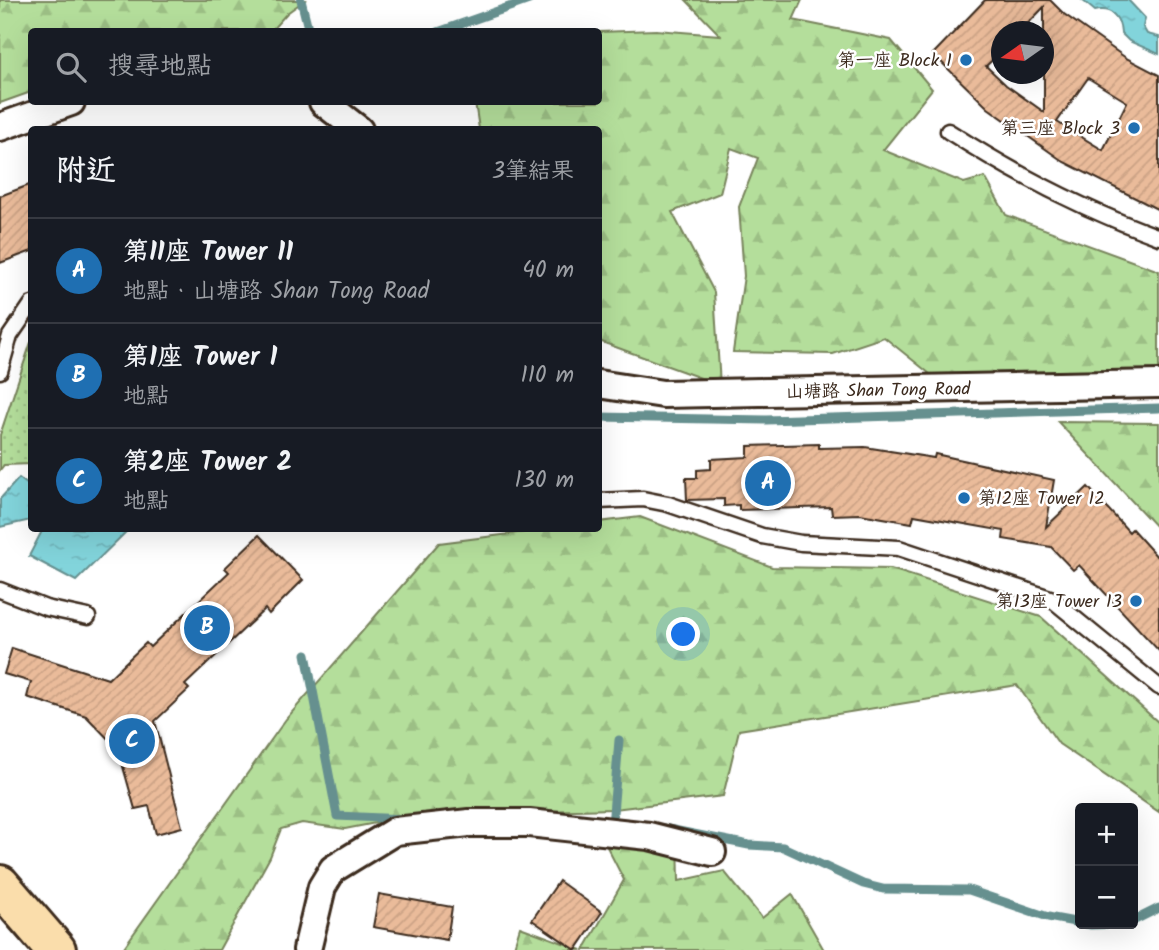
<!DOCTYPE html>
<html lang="zh-TW">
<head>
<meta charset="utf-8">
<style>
  :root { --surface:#171b24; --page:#20242c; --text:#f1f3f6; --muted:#9ea1a6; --line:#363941; --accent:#1f6fb2 }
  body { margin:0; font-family:Kalam,"LXGW WenKai TC",sans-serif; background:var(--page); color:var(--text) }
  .controls { position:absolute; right:21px; bottom:21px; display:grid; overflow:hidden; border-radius:7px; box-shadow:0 7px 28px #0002 }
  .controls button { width:63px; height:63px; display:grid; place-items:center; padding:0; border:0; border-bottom:2px solid var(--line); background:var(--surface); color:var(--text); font:35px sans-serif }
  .compass { position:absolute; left:991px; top:21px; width:63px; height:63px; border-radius:50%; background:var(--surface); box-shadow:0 7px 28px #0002; rotate:256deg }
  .you { position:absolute; left:684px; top:635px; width:24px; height:24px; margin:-18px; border:5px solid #fff; border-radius:50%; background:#1a73e8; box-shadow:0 0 0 10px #1a73e833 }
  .badge { display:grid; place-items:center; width:46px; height:46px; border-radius:50%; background:var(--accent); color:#fff; font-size:23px; font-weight:700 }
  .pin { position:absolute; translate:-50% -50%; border:4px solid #fff; box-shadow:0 2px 7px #0006 }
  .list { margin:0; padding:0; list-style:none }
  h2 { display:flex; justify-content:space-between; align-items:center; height:91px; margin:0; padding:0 28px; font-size:30px }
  h2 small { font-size:23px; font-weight:400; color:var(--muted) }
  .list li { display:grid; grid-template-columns:46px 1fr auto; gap:21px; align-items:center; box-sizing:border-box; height:105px; padding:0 28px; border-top:2px solid var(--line) }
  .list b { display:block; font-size:26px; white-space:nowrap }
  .list p { margin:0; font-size:23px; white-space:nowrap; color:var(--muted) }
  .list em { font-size:23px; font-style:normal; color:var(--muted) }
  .icon { flex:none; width:38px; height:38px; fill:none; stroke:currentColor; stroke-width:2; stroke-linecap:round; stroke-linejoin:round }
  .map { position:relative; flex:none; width:1159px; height:950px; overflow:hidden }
  .search { position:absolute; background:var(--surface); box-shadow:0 7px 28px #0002; left:28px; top:28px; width:574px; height:77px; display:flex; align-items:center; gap:18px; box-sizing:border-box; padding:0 24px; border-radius:7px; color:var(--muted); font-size:26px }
  .panel { position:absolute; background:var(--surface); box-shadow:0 7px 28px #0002; left:28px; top:126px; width:574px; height:406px; border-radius:7px }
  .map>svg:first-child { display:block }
  .forest { fill:url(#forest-firs); stroke:#78845c; stroke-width:2 }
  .garden { fill:url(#garden-dots); stroke:#78845c; stroke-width:2 }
  .water { fill:url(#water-ripples); stroke:#66908f; stroke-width:2 }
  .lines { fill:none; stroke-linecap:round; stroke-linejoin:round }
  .stream { stroke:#66908f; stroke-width:9 }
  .building { fill:url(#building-hatch); stroke:#3b2a1e; stroke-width:2; fill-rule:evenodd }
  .service-casing { stroke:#3b2a1e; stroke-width:19 }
  .minor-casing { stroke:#3b2a1e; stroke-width:32 }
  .motorway-casing { stroke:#3b2a1e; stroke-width:44 }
  .service { stroke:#fff; stroke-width:14 }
  .minor { stroke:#fff; stroke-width:26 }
  .motorway { stroke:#faddab; stroke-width:38 }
  .poi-dot { fill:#1f6fb2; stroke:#fff; stroke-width:2.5 }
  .labels { text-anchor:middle; stroke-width:5; stroke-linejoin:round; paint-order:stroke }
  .poi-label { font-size:18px; fill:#3b2a1e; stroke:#fff; text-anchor:end }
  .street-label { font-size:18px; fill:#3b2a1e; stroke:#fff }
</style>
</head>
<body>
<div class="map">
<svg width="1159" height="950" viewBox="0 0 1159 950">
  <defs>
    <pattern id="forest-firs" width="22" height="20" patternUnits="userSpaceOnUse" patternTransform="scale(1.75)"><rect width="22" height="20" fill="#b4de9b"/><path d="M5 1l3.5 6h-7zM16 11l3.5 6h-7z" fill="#9cbf85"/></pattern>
    <pattern id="garden-dots" width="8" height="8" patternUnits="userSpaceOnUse" patternTransform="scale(1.75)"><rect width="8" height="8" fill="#b4de9b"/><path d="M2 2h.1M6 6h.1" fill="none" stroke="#9cbf85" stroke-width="1.8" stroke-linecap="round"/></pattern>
    <pattern id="water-ripples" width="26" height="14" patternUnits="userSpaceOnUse" patternTransform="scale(1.75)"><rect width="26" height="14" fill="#82d4db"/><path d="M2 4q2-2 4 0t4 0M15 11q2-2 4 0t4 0" fill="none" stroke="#71b6bc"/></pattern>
    <pattern id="building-hatch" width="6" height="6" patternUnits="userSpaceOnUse" patternTransform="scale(1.75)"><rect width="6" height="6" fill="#eabb9a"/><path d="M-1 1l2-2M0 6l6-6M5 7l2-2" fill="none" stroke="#caa184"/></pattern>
  </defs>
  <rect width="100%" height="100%" fill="#fff"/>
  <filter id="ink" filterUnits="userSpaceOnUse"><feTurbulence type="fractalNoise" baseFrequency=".0143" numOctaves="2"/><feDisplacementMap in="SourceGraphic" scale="14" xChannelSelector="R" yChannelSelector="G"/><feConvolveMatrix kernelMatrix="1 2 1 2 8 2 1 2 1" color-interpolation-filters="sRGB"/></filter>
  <g filter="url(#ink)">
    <g class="forest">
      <path d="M0 0H305L287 13 271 31 32 32 31 92 0 103Z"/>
      <path d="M686 0H802L793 20 891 40 932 89 883 150 964 183 985 177 1006 215 1159 271V373L1107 400 965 402 884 337 833 354 733 352 744 276 739 207 758 158 731 148 720 193 672 212 714 292 720 385 599 341 598 130 479 129 475 102H598L599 32 656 30 720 35Z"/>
      <path d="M1058 422 1159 423V530Z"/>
      <path d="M640 517 772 567 891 569 1041 617 1159 723V812L1059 744 1017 685 739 730 723 796 614 809 422 814 345 829 302 823 281 829 270 857 219 950H122L286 719 439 543 549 529 598 528 599 522Z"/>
      <path d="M678 837 679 881 724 871 762 918 792 894 824 950H584L624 880 603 839Z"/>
      <path d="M520 927 582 950H513Z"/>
    </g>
    <path class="garden" d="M31 342V464L4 465 0 470V435Z"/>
    <g class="water">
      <path d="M1082 0H1128L1145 18 1143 27 1147 34 1159 37V54L1129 41 1121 33C1120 17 1111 7 1095 11Z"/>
      <path d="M19 478 31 487V520L0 527V499Z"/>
      <path d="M43 529V528L129 529 76 581 29 556Z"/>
    </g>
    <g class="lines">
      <g class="stream">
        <path d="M301 0 309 32"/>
        <path d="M438 32 529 0"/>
        <path d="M598 417 766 420 1159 408"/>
        <path d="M306 654 337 816 404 819"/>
        <path d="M612 826 619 740"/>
        <path d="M663 828 749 845 783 847 863 884 883 889 969 890 1048 917 1091 925 1121 924"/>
        <path d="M1133 921 1159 908"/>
      </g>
    </g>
    <g class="building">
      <path d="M985 0H1050L1064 14 1126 58 1159 75V210L1064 162 988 108 933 54ZM1044 7V112L1006 85 986 66 1002 51V32H1020ZM1088 78 1127 102 1103 150 1057 122Z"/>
      <path d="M32 184V251L0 263V196Z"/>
      <path d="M819 444V448L865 447 934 458 935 454 1054 480 1046 527 1088 487 1129 532 1132 529 1159 559V651L1079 565 1073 570 1051 547 1003 539 1004 531 914 515 912 523 860 514 832 515 831 507 739 510V505L724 506V499L687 500 686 478H697V470L711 469V459L748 457V446Z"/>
      <path d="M259 535 303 580 269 614 265 609 185 685 189 689 155 721 182 827 156 834 149 806 135 809 118 749 86 716 27 697 31 682 4 674 12 648 108 679 146 643 150 647 229 572 225 568Z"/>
      <path d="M559 881 602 912 576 950 532 920Z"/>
      <path d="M379 894 452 907 447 940 373 927Z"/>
    </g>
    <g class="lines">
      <defs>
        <g id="service">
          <path d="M948 131C1015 174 1084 210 1159 237"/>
          <path d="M0 371 10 336 32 304"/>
          <path d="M598 501 643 499 668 504 762 536 801 543 899 548 1050 598 1159 687"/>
          <path d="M0 590 46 608 88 617"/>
        </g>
        <g id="minor">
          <path d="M323 102 359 130"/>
          <path d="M0 127 71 102"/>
          <path d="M598 384 663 394 1159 384"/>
          <path d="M307 950 322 887 333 869 395 831 469 823H529L649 836 712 852"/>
        </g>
        <path id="motorway" d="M0 885 56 950"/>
      </defs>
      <use href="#service" class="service-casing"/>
      <use href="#minor" class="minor-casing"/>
      <use href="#motorway" class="motorway-casing"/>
      <use href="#service" class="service"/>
      <use href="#minor" class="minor"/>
      <use href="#motorway" class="motorway"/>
    </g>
  </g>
  <g class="poi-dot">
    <circle cx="966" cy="60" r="7"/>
    <circle cx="1134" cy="128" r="7"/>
    <circle cx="964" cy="498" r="7"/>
    <circle cx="1136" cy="601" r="7"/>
  </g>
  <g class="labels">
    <g class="poi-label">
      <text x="952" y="66">第一座 Block 1</text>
      <text x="1120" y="134">第三座 Block 3</text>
      <text x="978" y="504" text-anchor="start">第12座 Tower 12</text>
      <text x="1122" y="607">第13座 Tower 13</text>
    </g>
    <g class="street-label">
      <text transform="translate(878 390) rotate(-1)" y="6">山塘路 Shan Tong Road</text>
    </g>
  </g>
</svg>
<div class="controls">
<button>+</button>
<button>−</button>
</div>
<svg class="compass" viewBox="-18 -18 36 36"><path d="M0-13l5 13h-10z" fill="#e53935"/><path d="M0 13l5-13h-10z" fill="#9ea1a6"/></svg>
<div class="you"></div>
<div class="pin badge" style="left:768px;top:483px">A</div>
<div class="pin badge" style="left:207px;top:628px">B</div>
<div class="pin badge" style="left:132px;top:741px">C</div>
<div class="search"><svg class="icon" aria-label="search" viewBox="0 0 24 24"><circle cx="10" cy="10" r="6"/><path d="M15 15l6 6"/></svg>搜尋地點</div>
<section class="panel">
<h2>附近<small>3筆結果</small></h2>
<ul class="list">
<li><span class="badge">A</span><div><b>第11座 Tower 11</b><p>地點 · 山塘路 Shan Tong Road</p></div><em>40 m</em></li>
<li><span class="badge">B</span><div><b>第1座 Tower 1</b><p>地點</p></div><em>110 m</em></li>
<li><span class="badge">C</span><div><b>第2座 Tower 2</b><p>地點</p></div><em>130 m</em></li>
</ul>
</section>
</div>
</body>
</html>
